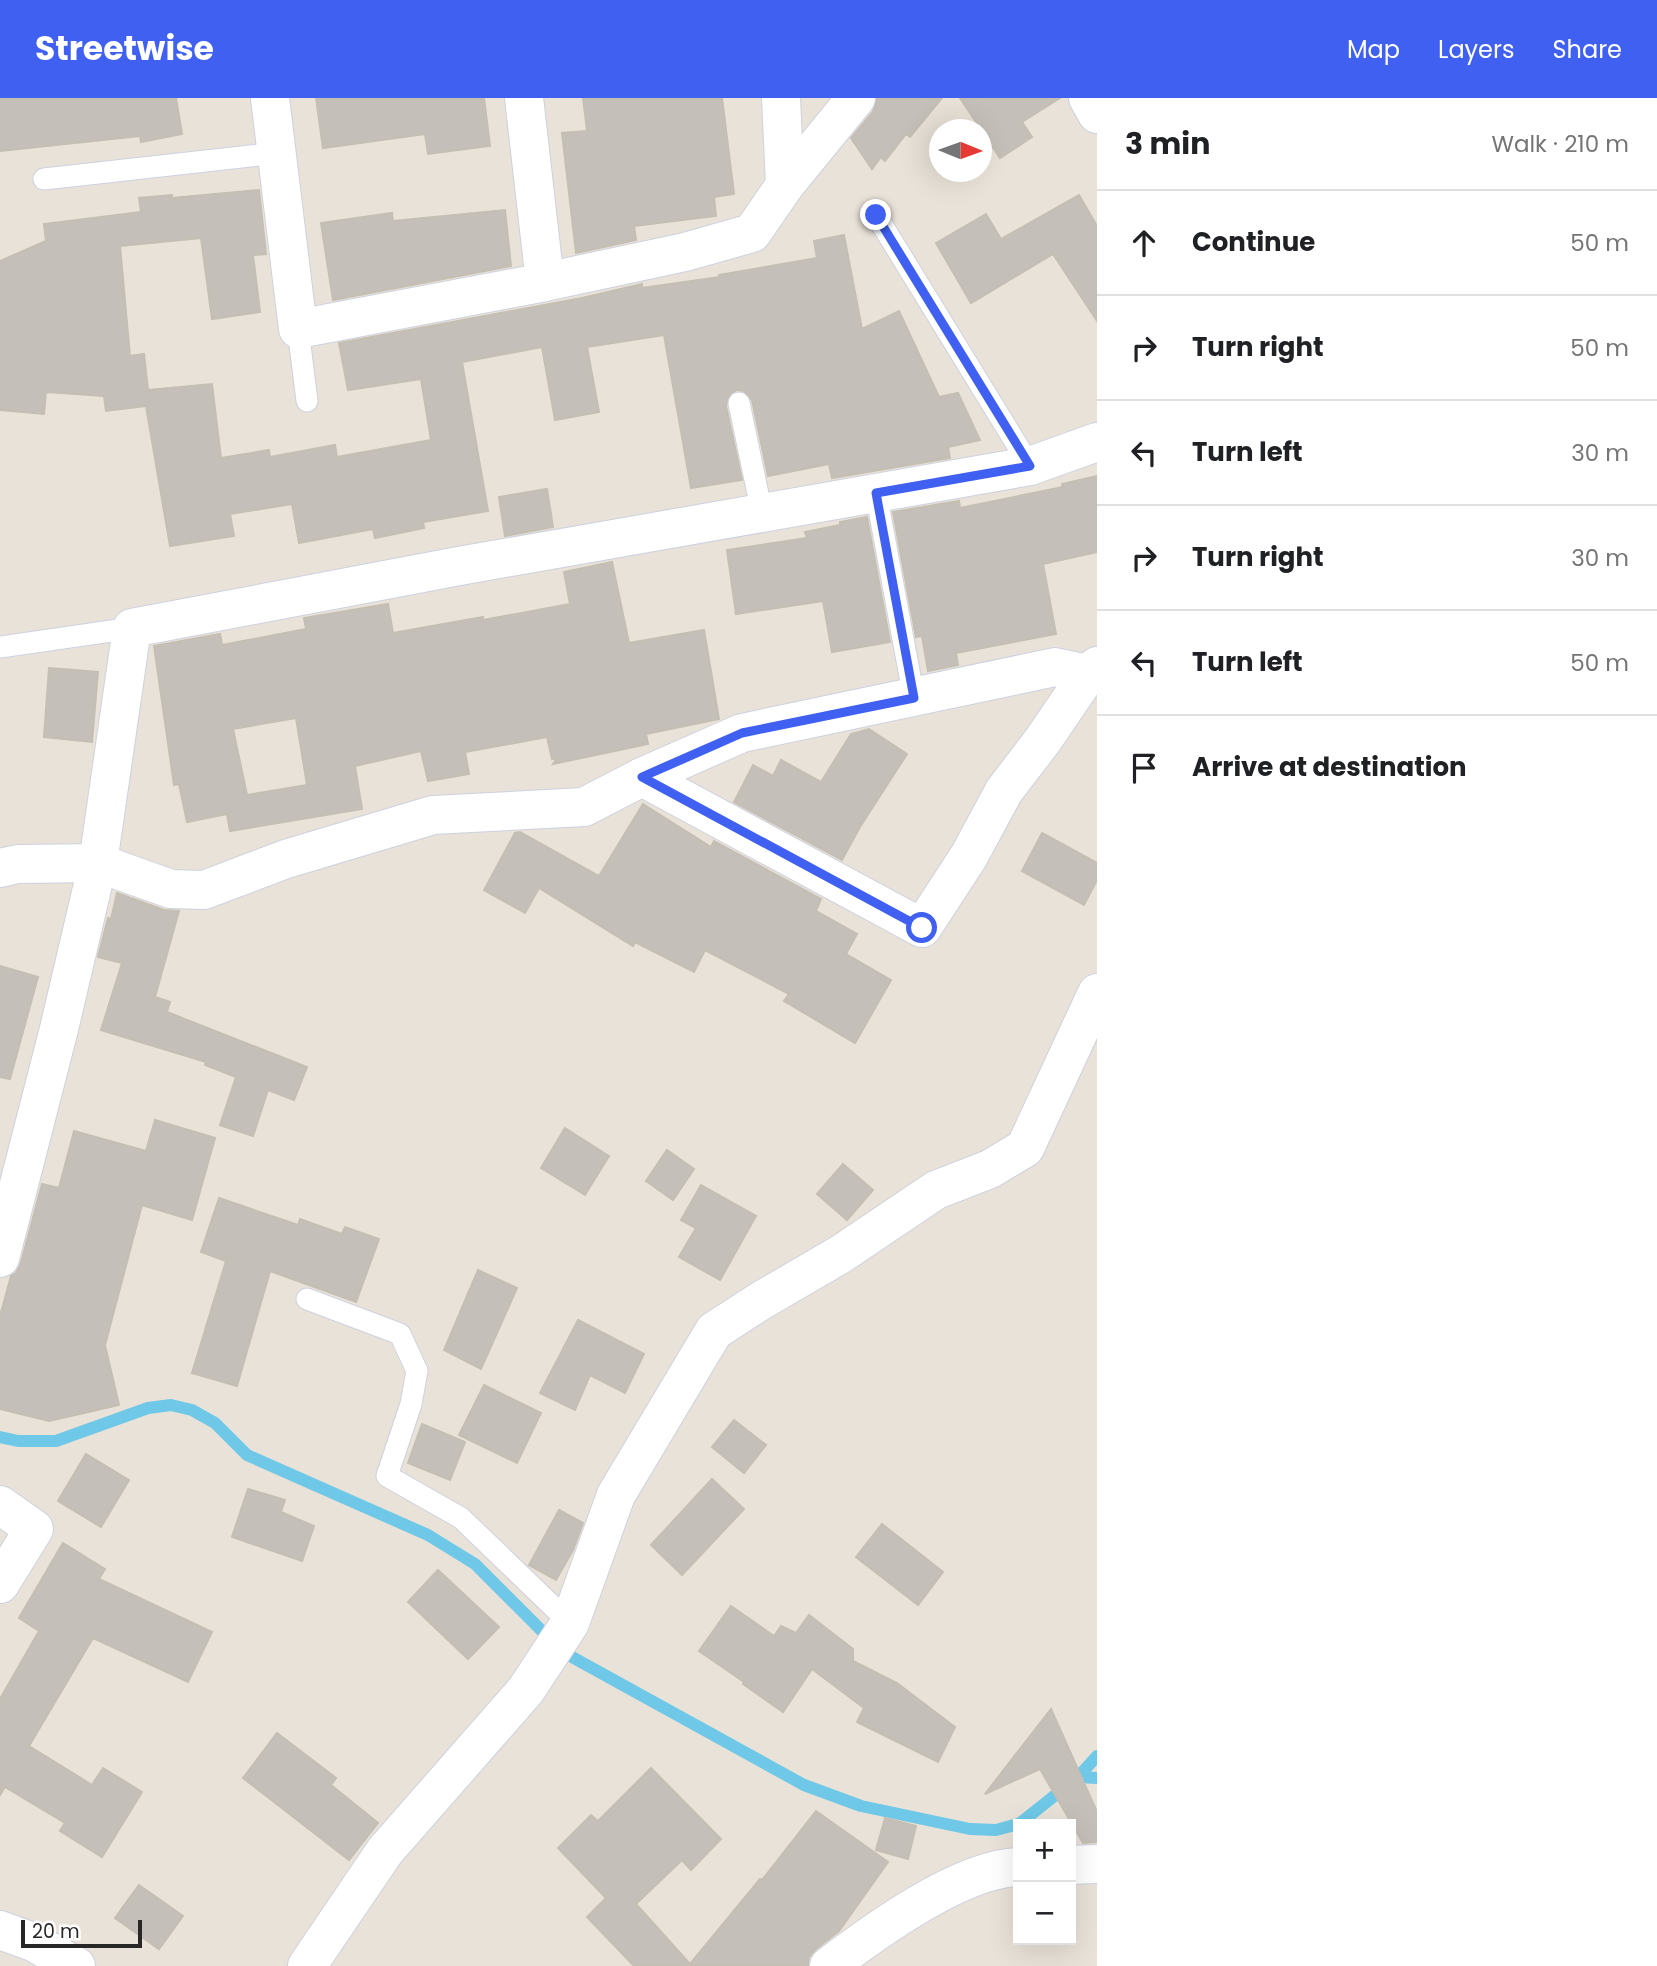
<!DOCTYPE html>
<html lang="en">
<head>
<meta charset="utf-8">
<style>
  :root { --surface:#fff; --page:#f6f6f6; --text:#202124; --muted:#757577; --line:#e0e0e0; --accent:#3f60f0 }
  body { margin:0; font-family:Poppins,sans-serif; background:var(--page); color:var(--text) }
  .controls { position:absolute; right:21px; bottom:21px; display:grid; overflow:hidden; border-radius:0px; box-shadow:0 7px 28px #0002 }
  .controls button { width:63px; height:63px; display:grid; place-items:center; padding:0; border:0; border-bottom:2px solid var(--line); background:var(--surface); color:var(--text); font:35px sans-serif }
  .compass { position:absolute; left:929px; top:21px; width:63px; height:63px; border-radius:50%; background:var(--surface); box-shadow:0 7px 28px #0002; rotate:91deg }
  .scale { position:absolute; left:21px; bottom:18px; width:121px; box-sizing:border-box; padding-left:7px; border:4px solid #272727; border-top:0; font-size:19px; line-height:24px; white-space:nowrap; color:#272727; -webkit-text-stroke:5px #fff; paint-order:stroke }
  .stop { position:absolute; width:21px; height:21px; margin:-16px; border:5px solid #3f60f0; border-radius:50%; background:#fff }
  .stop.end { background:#3f60f0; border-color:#fff; box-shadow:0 2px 7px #0008 }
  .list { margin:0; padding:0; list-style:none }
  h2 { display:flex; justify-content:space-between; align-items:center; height:91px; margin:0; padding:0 28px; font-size:30px }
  h2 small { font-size:23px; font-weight:400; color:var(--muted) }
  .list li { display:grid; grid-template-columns:46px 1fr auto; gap:21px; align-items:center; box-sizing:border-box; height:105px; padding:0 28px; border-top:2px solid var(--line) }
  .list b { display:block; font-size:26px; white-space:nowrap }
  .list em { font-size:23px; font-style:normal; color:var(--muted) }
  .icon { flex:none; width:38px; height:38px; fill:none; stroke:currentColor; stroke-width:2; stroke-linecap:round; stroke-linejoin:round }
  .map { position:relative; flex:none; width:1097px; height:1868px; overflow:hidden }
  header { display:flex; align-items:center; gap:42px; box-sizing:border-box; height:98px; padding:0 35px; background:var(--accent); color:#fff }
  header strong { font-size:33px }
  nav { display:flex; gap:38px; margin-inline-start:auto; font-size:24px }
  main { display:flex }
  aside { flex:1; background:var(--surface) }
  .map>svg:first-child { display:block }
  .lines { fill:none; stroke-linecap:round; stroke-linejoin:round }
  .stream { stroke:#6fc8e7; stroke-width:12 }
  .building { fill:#c4bfb8; stroke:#c4beb3; stroke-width:2; fill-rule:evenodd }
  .service-casing { stroke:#ced1df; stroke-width:23 }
  .minor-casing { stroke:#ced1df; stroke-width:40 }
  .secondary-casing { stroke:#ced1df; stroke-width:40 }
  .service { stroke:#fff; stroke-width:21 }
  .minor { stroke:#fff; stroke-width:38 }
  .secondary { stroke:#fff; stroke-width:38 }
  .route { stroke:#3f60f0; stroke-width:9 }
</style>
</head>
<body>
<header>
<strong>Streetwise</strong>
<nav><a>Map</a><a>Layers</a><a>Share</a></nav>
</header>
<main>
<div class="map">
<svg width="1097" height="1868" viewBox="0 0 1097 1868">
  <rect width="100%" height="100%" fill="#e9e2d8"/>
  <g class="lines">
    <g class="stream">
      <path d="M0 1339 18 1343H56L148 1310 171 1307 192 1312 215 1325 247 1357 428 1437 475 1466 543 1534"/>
      <path d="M572 1559 804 1687 861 1708 970 1731 996 1732 1018 1726"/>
      <path d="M1078 1679 1097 1680"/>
      <path d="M1019 1726 1078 1679 1097 1658"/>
    </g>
  </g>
  <g class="building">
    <path d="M0 0H176L182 36 141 44 140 38 0 53Z"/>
    <path d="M316 0H484L490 48 428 56 425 36 323 50Z"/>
    <path d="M583 0H722L734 96 714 99 716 118 634 128 636 142 576 155 562 35 587 33Z"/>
    <path d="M877 0H942L910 39 906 36 885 63 881 59 872 71 851 40 873 14Z"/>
    <path d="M960 0H1060L1022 24 1032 39 1000 60Z"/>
    <path d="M259 92 266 156 253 157 260 214 212 221 201 140 120 148 130 258 144 256 148 292 212 286 221 360 269 352 270 359 335 347 337 359 431 342 421 281 348 292 339 245 582 200 642 186V190L720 179 719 177 817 160 814 143 844 137 862 231 899 213 939 299 958 295 980 342 948 349 950 360 832 380 829 366 768 378 752 302 744 293 737 292 730 296 726 308 742 382 691 390 664 237 587 249 599 314 555 322 542 249 462 264 488 413 423 424 424 430 375 440 373 431 299 445 292 406 230 416 234 438 170 448 146 308 106 313 104 298 46 294 44 316 0 312V163L46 143 44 126 141 114 139 100 172 97V100Z"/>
    <path d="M1079 97 1097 128V223L1053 156 971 205 936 145 986 116 1001 141Z"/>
    <path d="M505 112 511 168 333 202 321 125 392 115 393 123Z"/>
    <path d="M1097 378V454L1043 466 1056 536 956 555 958 567 928 573 922 538 916 539 893 414 959 403 960 410 1063 389 1062 386Z"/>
    <path d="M547 391 553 429 505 438 499 399Z"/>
    <path d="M867 419 890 544 832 554 823 503 736 516 727 452 807 440 805 434 840 427V424Z"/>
    <path d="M612 464 629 545 704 532 719 621 646 636 648 646 553 666 557 660 552 661 547 639 465 654 469 676 428 683 421 653 355 668 362 711 230 733 227 716 187 724 179 686 174 687 154 548 220 536 222 547 306 531 304 520 388 506 393 535 483 519V522L570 506 564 474ZM296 620 307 687 247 697 233 631Z"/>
    <path d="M49 570 98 574 92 644 44 639Z"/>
    <path d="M869 631 907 656 860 729 842 762 734 704 753 667 773 678 781 662 821 684 851 636Z"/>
    <path d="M643 706 711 749 714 743 821 801 816 813 857 836 846 856 891 882 855 945 784 903 789 896 705 852 694 874 635 844 633 848 539 790 525 815 484 792 515 735 520 734 599 778Z"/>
    <path d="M1042 735 1097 765V782L1084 807 1022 773Z"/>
    <path d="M117 795 164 812 179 813 155 899 170 904 167 914 307 969 294 1002 268 992 253 1038 220 1027 236 979 205 967 206 964 101 932 122 865 98 859 108 820 111 821Z"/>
    <path d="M0 868 38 879 10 981 0 979Z"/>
    <path d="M155 1022 215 1040 192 1122 142 1107 105 1247 119 1307 49 1323 0 1311V1218L11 1178 16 1175 21 1165 42 1086 59 1090 74 1033 146 1053Z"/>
    <path d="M565 1030 609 1058 585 1097 541 1070Z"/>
    <path d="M667 1052 694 1071 673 1102 646 1083Z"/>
    <path d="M843 1066 873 1092 847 1122 817 1096Z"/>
    <path d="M701 1087 756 1118 720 1182 679 1159 696 1130 681 1122Z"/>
    <path d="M219 1100 298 1127 300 1121 342 1136 345 1129 379 1141 356 1204 270 1173 237 1288 192 1275 226 1163 201 1154Z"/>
    <path d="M478 1172 517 1190 481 1271 444 1252Z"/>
    <path d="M578 1222 644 1256 625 1295 590 1277 575 1312 540 1295Z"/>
    <path d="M484 1287 541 1315 517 1365 459 1337Z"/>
    <path d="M734 1322 766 1347 744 1375 712 1349Z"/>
    <path d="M422 1326 465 1344 450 1382 408 1365Z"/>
    <path d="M86 1356 129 1382 101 1429 58 1403Z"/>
    <path d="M712 1381 744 1411 682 1477 651 1447Z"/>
    <path d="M248 1391 285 1402 281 1414 314 1428 302 1463 232 1439Z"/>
    <path d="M559 1412 583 1425 573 1452 556 1482 529 1467Z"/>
    <path d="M882 1426 943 1474 918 1507 856 1459Z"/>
    <path d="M63 1445 105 1471 99 1481 212 1534 188 1584 93 1540 29 1648 92 1687 103 1670 142 1694 102 1759 60 1733 65 1725 5 1689 0 1697V1601L39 1533 19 1520Z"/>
    <path d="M438 1472 499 1529 468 1561 408 1504Z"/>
    <path d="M731 1508 774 1538 781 1528 796 1535 809 1517 853 1551V1563L897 1585 955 1629 938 1664 857 1624 864 1610 812 1571 783 1614 743 1586 744 1584 699 1553Z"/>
    <path d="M1051 1611 1097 1714V1744L1083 1745 1040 1671 985 1696Z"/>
    <path d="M277 1635 336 1680 331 1687 378 1725 349 1762 243 1680Z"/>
    <path d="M651 1670 721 1741 691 1772 682 1762 636 1806 690 1866 760 1781 762 1782 816 1713 888 1764 839 1833 816 1851 809 1859 808 1868H634L587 1819 606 1800 558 1750 591 1717 598 1723Z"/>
    <path d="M885 1720 916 1728 908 1761 876 1752Z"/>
    <path d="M139 1787 183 1818 159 1851 115 1820Z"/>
  </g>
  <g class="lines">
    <defs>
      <g id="service">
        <path d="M44 81 277 55"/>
        <path d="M876 117 1030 368"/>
        <path d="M298 231 307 303"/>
        <path d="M739 305 762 415"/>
        <path d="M876 395 914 600"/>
        <path d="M0 549 132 530"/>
        <path d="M307 1201 400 1236 417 1273 411 1306 387 1378 461 1420 570 1525"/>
      </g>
      <g id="minor">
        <path d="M270 0 298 231 545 184 685 154 752 135 785 87 856 0"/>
        <path d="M524 0 545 184"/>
        <path d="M781 0 785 87"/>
        <path d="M1088 0 1097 16"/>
        <path d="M642 679 742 635 1055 569 1088 576"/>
        <path d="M0 770 18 766 98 765 171 791 204 792 286 761 433 717 584 709 642 679 922 830 969 758 1004 693 1043 642 1088 576 1097 568"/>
        <path d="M0 1160 59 931 98 765 132 530 459 468 1030 368 1097 344"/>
        <path d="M0 1407 34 1431 0 1486"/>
        <path d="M1071 1767 1097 1766"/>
        <path d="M307 1868 385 1753 526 1592 570 1525 616 1397 714 1233 762 1202 841 1156 936 1092 990 1071 1025 1050 1097 895"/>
        <path d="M829 1868C875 1833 960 1771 1018 1769"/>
      </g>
      <path id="secondary" d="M0 1832 33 1844 76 1868"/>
    </defs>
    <use href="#service" class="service-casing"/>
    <use href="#minor" class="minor-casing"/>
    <use href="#secondary" class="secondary-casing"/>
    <use href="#service" class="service"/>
    <use href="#minor" class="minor"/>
    <use href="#secondary" class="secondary"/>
  </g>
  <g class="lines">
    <path class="route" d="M876 117 1030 368 876 395 914 600 742 635 642 679 922 830"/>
  </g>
</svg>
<div class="controls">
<button>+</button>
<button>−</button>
</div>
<svg class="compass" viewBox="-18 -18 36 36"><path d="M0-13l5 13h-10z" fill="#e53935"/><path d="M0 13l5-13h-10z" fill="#757577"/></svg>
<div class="scale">20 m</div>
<div class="stop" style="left:922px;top:830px"></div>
<div class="stop end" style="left:876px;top:117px"></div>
</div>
<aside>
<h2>3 min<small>Walk · 210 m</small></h2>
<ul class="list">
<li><svg class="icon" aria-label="ahead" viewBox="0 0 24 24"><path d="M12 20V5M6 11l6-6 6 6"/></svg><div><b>Continue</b></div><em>50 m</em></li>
<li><svg class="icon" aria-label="right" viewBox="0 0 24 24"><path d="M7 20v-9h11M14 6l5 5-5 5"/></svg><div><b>Turn right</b></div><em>50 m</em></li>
<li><svg class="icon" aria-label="left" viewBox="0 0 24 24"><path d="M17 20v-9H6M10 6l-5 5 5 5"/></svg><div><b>Turn left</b></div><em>30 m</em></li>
<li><svg class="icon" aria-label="right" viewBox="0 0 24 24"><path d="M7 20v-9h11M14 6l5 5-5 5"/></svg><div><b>Turn right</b></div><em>30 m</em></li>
<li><svg class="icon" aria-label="left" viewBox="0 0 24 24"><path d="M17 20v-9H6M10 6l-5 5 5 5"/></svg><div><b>Turn left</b></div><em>50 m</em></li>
<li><svg class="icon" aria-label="arrive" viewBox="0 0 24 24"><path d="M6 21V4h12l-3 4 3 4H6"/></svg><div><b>Arrive at destination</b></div></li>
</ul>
</aside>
</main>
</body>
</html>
